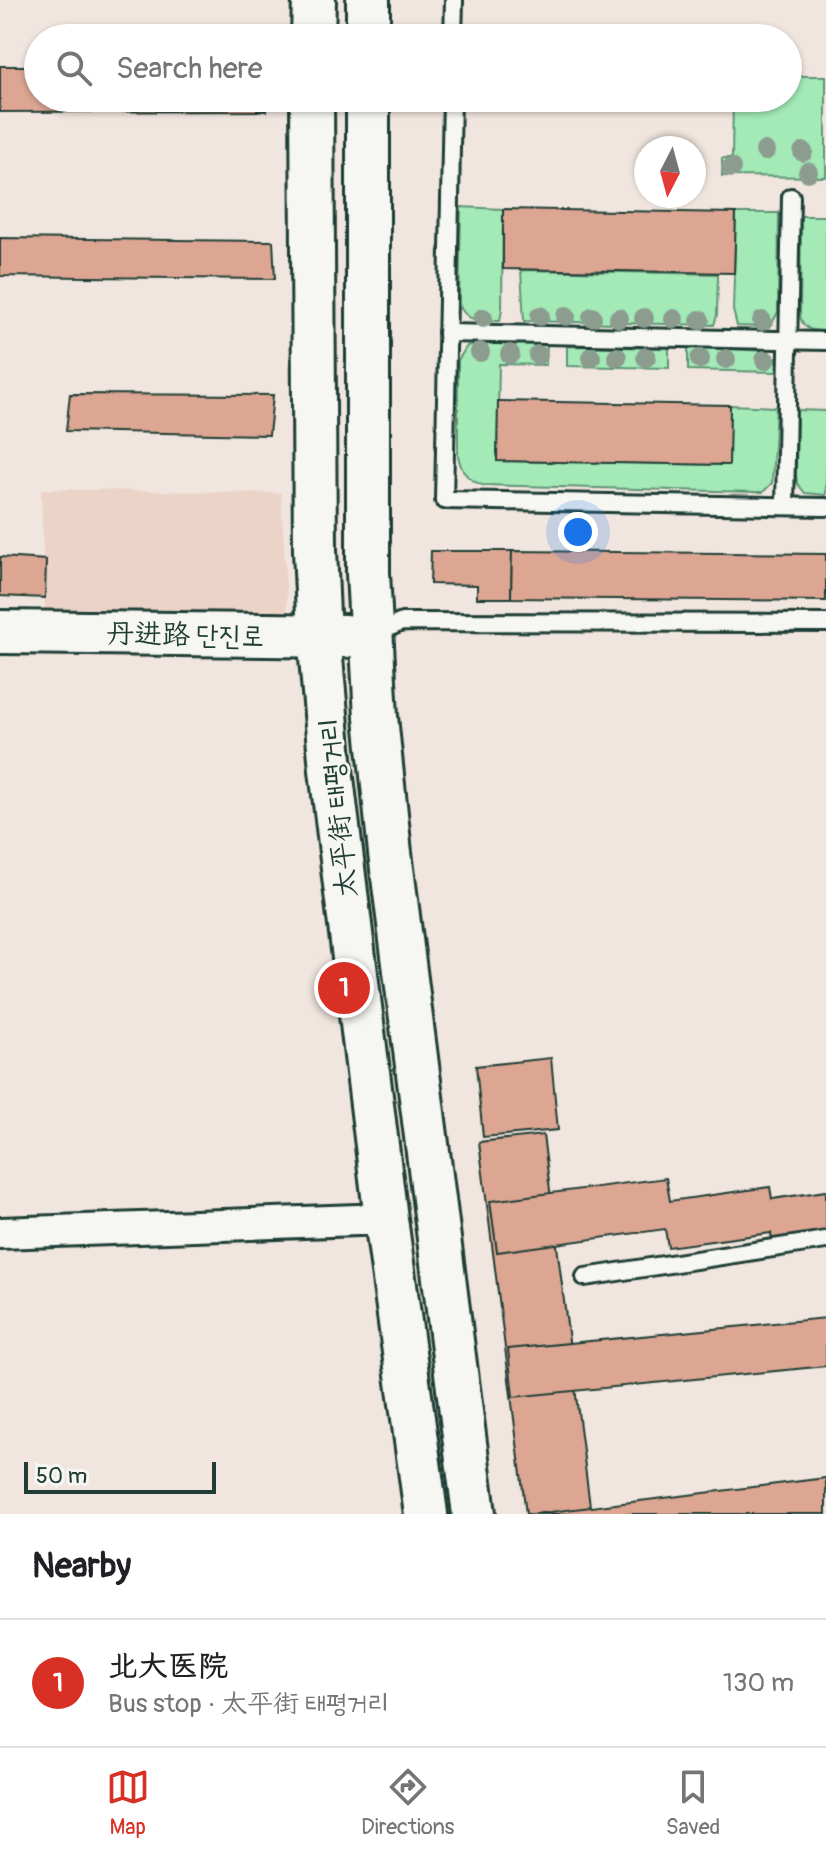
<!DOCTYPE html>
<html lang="en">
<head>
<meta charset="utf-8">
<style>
  :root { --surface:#fff; --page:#f6f6f6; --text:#202124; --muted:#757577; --line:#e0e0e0; --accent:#d93025 }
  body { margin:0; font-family:Pangolin,"LXGW WenKai TC","Poor Story",sans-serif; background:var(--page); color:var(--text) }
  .compass { position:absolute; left:634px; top:136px; width:72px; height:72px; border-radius:50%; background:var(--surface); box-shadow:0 2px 6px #0004; rotate:186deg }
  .scale { position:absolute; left:24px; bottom:20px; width:192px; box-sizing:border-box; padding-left:8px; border:4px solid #1f3d34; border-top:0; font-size:22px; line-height:28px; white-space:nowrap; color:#1f3d34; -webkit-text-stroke:6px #f6f6f2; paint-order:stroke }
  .you { position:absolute; left:578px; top:532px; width:28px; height:28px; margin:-20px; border:6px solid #fff; border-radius:50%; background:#1a73e8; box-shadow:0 0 0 12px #1a73e833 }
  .badge { display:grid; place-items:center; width:52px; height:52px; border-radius:50%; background:var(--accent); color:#fff; font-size:26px; font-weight:700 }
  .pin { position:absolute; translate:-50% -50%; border:4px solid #fff; box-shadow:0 2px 8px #0006 }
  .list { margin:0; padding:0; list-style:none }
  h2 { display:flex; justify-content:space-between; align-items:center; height:104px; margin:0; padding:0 32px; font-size:34px }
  h2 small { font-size:26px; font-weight:400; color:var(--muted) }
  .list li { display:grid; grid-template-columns:52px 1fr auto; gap:24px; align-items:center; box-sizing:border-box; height:128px; padding:0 32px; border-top:2px solid var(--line) }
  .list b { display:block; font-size:30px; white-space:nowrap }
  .list p { margin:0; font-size:26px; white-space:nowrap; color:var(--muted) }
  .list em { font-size:26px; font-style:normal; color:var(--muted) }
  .icon { flex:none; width:44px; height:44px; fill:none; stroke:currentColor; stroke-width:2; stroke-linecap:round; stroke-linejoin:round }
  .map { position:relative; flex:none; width:826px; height:1514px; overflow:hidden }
  .search { position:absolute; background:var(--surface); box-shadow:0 2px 6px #0004; left:24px; right:24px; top:24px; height:88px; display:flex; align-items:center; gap:20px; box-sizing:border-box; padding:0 28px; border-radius:44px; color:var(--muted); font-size:30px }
  .sheet { height:232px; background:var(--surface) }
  nav { display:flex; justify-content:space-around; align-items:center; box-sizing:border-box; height:112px; border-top:2px solid var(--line); background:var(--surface); font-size:22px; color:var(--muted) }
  nav a { display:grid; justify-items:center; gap:4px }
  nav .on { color:var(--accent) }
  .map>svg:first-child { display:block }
  .built { fill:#ebd3c8 }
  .green { fill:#a3eab7; stroke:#619476; stroke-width:2 }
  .building { fill:#dda693; stroke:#1f3d34; stroke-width:2 }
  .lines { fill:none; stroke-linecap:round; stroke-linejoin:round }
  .lane-casing { stroke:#1f3d34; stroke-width:22 }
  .street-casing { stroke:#1f3d34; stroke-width:36 }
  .secondary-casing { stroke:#1f3d34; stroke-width:48 }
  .lane { stroke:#f6f6f2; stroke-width:16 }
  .street { stroke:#f6f6f2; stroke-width:30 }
  .secondary { stroke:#f6f6f2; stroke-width:42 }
  .tree { fill:#8c9c8f }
  .labels { text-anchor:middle; stroke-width:6; stroke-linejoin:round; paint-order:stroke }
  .street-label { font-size:28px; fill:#1f3d34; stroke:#f6f6f2 }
</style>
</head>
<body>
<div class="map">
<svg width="826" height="1514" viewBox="0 0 826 1514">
  <rect width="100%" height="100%" fill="#f1e6df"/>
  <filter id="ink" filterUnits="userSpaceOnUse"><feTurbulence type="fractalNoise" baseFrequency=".0125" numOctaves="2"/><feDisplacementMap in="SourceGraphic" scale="16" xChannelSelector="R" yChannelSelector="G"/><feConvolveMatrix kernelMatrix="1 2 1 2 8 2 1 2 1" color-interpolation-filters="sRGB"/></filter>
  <g filter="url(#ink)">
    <path class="built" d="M41 489 281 493 288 621 45 622Z"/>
    <g class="green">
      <path d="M788 76H826V177L722 176V158H732L733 98H788Z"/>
      <path d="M461 207 503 209 502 309 500 321C482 321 466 323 459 304Z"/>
      <path d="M736 213H779L778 312 770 327 737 326 733 310Z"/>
      <path d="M801 216H826V331C813 331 804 331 800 316Z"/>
      <path d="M521 270 718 274 717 315 714 325 524 321Z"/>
      <path d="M475 344H547L546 365 499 364 497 461 728 465 730 405 776 407 772 483 763 492H754L482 485C467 479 461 472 458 455V360L467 346Z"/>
      <path d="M567 346 669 348V368L567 366Z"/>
      <path d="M688 347 768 351 776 358 777 372 688 370Z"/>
      <path d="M797 410 826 411V495L805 493 797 483 796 474Z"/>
    </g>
    <g class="building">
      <path d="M0 66H38V98H265L266 111 0 112Z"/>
      <path d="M503 209 736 213 734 273 503 269Z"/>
      <path d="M0 238 273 241 275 279 0 276Z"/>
      <path d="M70 394 273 395 269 435 66 431Z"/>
      <path d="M498 401 730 405 729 465 497 461Z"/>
      <path d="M431 551H512L511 598H477V585L430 584Z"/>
      <path d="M512 551 826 554V601L511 598Z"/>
      <path d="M0 557 46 560 45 598 0 596Z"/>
      <path d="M551 1058 558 1130 483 1137 476 1066Z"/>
      <path d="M543 1135 591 1514H526L479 1142Z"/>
      <path d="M666 1178 670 1201 770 1187 772 1199 826 1191V1234L772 1242 771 1233 668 1247 665 1229 497 1252 490 1201Z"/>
      <path d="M826 1318V1366L513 1397 508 1349Z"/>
      <path d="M826 1478V1514H534Z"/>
    </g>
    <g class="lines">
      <defs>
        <g id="lane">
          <path d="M453 38 454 0"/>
          <path d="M452 98 444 500 826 507"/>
          <path d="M447 333 826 341"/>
          <path d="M785 506 791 197"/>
          <path d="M372 635 402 622 826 623"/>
          <path d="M585 1277 826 1240"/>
        </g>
        <path id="street" d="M0 1233 386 1219"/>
        <g id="secondary">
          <path d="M313 38 314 0"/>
          <path d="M368 38V0"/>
          <path d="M312 98 315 550 319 636 331 770 386 1219 426 1514"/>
          <path d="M368 98V573L376 717 390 853 474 1514"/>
          <path d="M0 632 345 636"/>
        </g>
      </defs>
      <use href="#lane" class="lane-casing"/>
      <use href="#street" class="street-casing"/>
      <use href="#secondary" class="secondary-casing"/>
      <use href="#lane" class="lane"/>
      <use href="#street" class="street"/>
      <use href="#secondary" class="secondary"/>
    </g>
    <g class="tree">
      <circle cx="765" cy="151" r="10"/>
      <circle cx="803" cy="152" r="10"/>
      <circle cx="731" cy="168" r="10"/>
      <circle cx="808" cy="172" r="10"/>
      <circle cx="540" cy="316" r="10"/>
      <circle cx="566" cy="316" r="10"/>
      <circle cx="592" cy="317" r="10"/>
      <circle cx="483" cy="318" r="10"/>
      <circle cx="619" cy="318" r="10"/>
      <circle cx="644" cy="318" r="10"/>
      <circle cx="674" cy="319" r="10"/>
      <circle cx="700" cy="320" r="10"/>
      <circle cx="762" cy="321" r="10"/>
      <circle cx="480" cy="352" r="10"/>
      <circle cx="510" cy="354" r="10"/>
      <circle cx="538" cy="355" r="10"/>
      <circle cx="591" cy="357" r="10"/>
      <circle cx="617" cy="357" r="10"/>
      <circle cx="646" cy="357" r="10"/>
      <circle cx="700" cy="359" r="10"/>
      <circle cx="726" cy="359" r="10"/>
      <circle cx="765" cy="360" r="10"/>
    </g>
  </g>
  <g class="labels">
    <g class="street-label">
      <text transform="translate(185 634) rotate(1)" y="10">丹进路 단진로</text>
      <text transform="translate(337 808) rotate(-96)" y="10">太平街 태평거리</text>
    </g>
  </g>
</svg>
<svg class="compass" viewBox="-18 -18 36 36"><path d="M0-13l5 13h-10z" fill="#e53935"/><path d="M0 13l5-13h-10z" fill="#757577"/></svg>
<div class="scale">50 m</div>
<div class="you"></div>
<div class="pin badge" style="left:344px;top:988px">1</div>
<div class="search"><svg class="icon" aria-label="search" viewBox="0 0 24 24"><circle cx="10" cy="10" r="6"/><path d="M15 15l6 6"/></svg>Search here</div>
</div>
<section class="sheet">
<h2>Nearby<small></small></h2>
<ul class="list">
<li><span class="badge">1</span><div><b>北大医院</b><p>Bus stop · 太平街 태평거리</p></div><em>130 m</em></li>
</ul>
</section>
<nav>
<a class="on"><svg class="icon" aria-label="map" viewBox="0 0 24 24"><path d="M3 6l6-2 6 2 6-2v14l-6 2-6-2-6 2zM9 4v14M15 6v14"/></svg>Map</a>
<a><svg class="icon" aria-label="directions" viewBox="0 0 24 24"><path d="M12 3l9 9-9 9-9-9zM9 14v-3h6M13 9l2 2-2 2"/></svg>Directions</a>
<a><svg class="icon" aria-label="saved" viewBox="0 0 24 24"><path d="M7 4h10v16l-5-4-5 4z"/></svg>Saved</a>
</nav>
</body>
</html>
